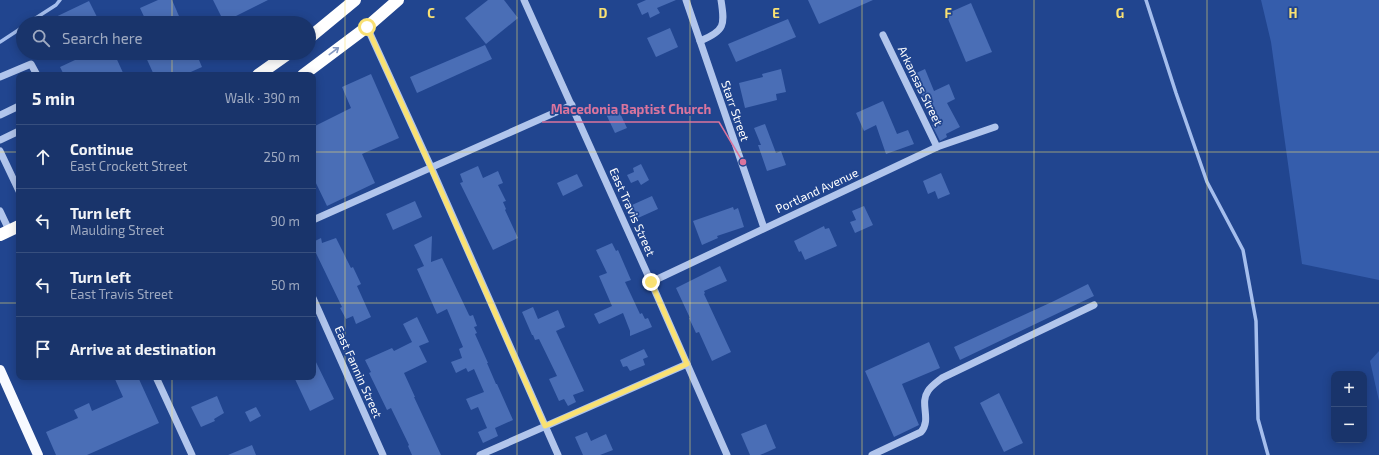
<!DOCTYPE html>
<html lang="en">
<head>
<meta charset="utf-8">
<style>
  :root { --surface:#19346b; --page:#223c71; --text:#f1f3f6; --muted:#9faac1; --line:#374f7e }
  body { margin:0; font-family:"Exo 2",sans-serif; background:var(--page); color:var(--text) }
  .controls { position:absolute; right:12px; bottom:12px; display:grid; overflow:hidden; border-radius:8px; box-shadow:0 2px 10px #0003 }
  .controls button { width:36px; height:36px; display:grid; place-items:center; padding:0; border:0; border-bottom:1px solid var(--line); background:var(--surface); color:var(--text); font:20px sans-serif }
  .stop { position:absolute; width:12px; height:12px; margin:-9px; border:3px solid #f9e173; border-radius:50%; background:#fff }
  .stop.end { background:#f9e173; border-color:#fff; box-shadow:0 1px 4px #0008 }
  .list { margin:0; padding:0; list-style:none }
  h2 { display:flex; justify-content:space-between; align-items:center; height:52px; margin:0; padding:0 16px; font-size:17px }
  h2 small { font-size:13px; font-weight:400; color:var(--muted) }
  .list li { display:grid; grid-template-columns:26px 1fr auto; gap:12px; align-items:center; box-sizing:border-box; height:64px; padding:0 16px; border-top:1px solid var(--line) }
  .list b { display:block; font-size:15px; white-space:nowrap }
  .list p { margin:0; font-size:13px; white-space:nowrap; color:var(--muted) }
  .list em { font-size:13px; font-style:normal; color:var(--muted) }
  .icon { flex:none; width:22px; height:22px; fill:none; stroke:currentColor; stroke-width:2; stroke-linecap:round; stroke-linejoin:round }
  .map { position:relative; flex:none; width:1379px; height:455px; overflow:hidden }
  .search { position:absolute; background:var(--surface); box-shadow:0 2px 10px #0003; left:16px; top:16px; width:300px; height:44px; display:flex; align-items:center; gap:10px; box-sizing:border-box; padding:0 14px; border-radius:22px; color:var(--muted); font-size:15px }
  .panel { position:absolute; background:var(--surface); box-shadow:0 2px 10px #0003; left:16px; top:72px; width:300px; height:308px; border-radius:8px }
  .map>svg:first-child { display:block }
  .green { fill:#355dac }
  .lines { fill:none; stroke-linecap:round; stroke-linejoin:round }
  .stream { stroke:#a5beed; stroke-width:3.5 }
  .building { fill:#4a6eb6 }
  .minor { stroke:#b1c5ec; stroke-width:7 }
  .major { stroke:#f7f9ff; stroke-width:10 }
  .highway { stroke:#fff; stroke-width:12 }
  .oneway { stroke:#8599c1 }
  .route { stroke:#f9e173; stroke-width:5 }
  .grid { fill:none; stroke:#f9e173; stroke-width:1; stroke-opacity:0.55 }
  .labels { text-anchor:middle; stroke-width:3.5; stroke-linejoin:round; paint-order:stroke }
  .street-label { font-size:12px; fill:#fff; stroke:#21458f }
  .grid-label { font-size:13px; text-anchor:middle; font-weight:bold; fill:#f9e173; stroke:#21458f; stroke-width:3.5; stroke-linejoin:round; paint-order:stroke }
  .leader { fill:none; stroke:#da749d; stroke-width:1.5 }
  .callout-dot { fill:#da749d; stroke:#21458f; stroke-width:1.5 }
  .callout-label { font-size:13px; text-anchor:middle; font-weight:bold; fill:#da749d; stroke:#21458f; stroke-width:3.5; stroke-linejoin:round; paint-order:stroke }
</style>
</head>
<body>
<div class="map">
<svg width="1379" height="455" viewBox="0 0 1379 455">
  <rect width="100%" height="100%" fill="#21458f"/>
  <g class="green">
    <path d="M1261 0H1379V280L1302 264 1271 42Z"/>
    <path d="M1379 351V401L1370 361Z"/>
  </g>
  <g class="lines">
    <g class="stream">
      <path d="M1146 0 1176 93 1207 182 1243 250 1256 321 1258 419 1268 455"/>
      <path d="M28 23 56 5 60 0"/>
      <path d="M0 42 23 27"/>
    </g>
  </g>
  <g class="building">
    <path d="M158 0H172L182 23H147L140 8Z"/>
    <path d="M213 0H268L224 22Z"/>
    <path d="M488 0H504L518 18 486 44 465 18Z"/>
    <path d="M646 0H676L657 8 660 13 650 18 648 12 642 15 637 4Z"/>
    <path d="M808 0H873L819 24Z"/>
    <path d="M89 1 100 23H43Z"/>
    <path d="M971 3 992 52 966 62 946 14Z"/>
    <path d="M788 19 796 37 736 62 728 44Z"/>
    <path d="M670 28 678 47 656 57 647 38Z"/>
    <path d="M485 45 492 59 417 93 410 77Z"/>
    <path d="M90 53H114L124 75H64L60 67Z"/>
    <path d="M144 53H196L202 67 184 75H154Z"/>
    <path d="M781 69 786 92 776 94 777 100 745 108 739 83 763 77 762 74Z"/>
    <path d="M925 69 934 91 949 84 955 99 947 103 960 127 946 134 947 137 940 141 932 125 935 124 912 75Z"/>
    <path d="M371 74 399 138 362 154 375 183 327 206 313 177V127L351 108 342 87Z"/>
    <path d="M883 101 897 134 908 130 914 144 886 154 876 125 864 131 856 113Z"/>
    <path d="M618 109 627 128 615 133 606 114Z"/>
    <path d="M765 124 776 153 781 151 786 165 767 171 758 145H761L754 128Z"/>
    <path d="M641 164 649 180 641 185 638 180 631 183 627 175 634 172 633 168Z"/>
    <path d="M478 166 483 178 498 171 503 183 498 185 506 201 503 202 506 209 505 210 518 238 493 250 460 183 463 182 460 174Z"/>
    <path d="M941 173 950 194 938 199 935 191 928 194 923 181Z"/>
    <path d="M577 174 583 186 563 196 557 183Z"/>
    <path d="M652 196 658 209 638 218 632 205Z"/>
    <path d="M415 201 422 217 393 230 386 214Z"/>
    <path d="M864 206 873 225 855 233 850 222 856 220 852 211Z"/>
    <path d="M733 207 734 210 738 208 744 227 717 236 718 238 702 245 693 221Z"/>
    <path d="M824 226 825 229 829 228 837 246 805 260 801 251 799 252 794 241Z"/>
    <path d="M432 236 431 262 442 258 469 315 470 316 473 315 477 326 474 327 477 333 475 334 488 363H487L496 384H497L513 420 495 428 498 436 483 443 478 432 487 428 478 407 471 410 466 399 484 392 474 369 468 372 466 368 456 373 451 362 462 358 459 349 463 347 447 309 437 314 417 269 424 266 414 245Z"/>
    <path d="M321 238 322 243 336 238 351 268 353 267 361 284 357 286 371 317 356 324 353 316 346 319 340 308 342 307 313 247V242Z"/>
    <path d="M612 243 616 251 618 250 631 280 625 282 640 314 642 313 645 319 648 318 652 327 630 336V331L623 313 599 324 594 314 612 306 599 276 607 273 596 250Z"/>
    <path d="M720 266 727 281 704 291 705 293 704 294 731 352 712 361 699 332 696 333 689 318H690L676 288Z"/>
    <path d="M1088 284 1094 296 960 360 954 347 1054 301Z"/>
    <path d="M533 307 538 319 558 310 565 327 556 331 584 391 573 395 576 402 568 406 564 399 559 401 549 379 557 376 539 339 535 340 533 335H532L522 312Z"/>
    <path d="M417 317 429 342 419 346 427 362 404 373 415 397H414L441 455H412L408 446 409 445 391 408 387 410 369 373 371 372 365 360 392 348 394 351 412 342 403 324Z"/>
    <path d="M929 342 940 368 902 384 919 425 894 437 865 371Z"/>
    <path d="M644 349 648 357 643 359 645 365 630 371 627 366 623 367 620 360Z"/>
    <path d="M313 356 334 399 310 411 294 377H313Z"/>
    <path d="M114 377H138L159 423 87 455H56L46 432 78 418 74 410 89 403 92 411 123 397Z"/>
    <path d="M999 393 1023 443 1004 452 980 403Z"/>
    <path d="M217 396 224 413 214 419 215 421 201 427 191 407Z"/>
    <path d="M256 407 261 416 250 422 245 412Z"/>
    <path d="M766 424 776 448 760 455H750L741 434Z"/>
    <path d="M587 432 591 441 606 434 613 450 600 455H583L575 437Z"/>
    <path d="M252 445 256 455H228Z"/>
  </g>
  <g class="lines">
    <g class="minor">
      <path d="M524 0 651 282 727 455"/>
      <path d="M686 0 764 228"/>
      <path d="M367 27 431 167 558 455"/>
      <path d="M883 35 937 147"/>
      <path d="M700 41C725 31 725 25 721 0"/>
      <path d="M0 77 31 64 37 75"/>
      <path d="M0 115 19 106"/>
      <path d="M0 140 19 131"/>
      <path d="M0 151 19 191"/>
      <path d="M0 211 9 230"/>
      <path d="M313 220 572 105"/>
      <path d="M651 282 937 147 995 127"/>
      <path d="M313 298 383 455"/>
      <path d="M156 377 192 455"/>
      <path d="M480 455 687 364"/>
      <path d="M872 455 921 432C932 419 919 404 928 391 931 386 937 382 942 378L1094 305"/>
    </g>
    <path class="major" d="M0 370 38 455"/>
    <g class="highway">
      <path d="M309 38 355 0"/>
      <path d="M258 75 289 53"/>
      <path d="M303 75 367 27 398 0"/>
      <path d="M0 235 19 226"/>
    </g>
  </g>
  <defs><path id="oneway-shaft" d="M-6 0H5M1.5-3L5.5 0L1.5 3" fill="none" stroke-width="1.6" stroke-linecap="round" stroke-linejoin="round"/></defs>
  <use class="oneway" href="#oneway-shaft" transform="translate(334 51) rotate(-37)"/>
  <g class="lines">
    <path class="route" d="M367 27 431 168 545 426 687 364 651 282"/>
  </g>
  <path class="grid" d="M172 0V23M345 0V455M517 0V455M690 0V455M862 0V455M1034 0V455M1207 0V455M172 53V75M0 152H19M313 152H1379M0 303H19M313 303H1379M172 377V455"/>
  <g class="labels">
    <g class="street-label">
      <text transform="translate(920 86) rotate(64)" y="4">Arkansas Street</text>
      <text transform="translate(735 111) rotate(71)" y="4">Starr Street</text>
      <text transform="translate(817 191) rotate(-25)" y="4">Portland Avenue</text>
      <text transform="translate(632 212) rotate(66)" y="4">East Travis Street</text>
      <text transform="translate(358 372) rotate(66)" y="4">East Fannin Street</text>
    </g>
  </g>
  <g class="grid-label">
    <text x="431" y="18">C</text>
    <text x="603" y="18">D</text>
    <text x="776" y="18">E</text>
    <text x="948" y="18">F</text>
    <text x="1120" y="18">G</text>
    <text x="1293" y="18">H</text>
  </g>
  <path class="leader" d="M743 162L719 122H542"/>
  <circle class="callout-dot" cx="743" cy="162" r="4"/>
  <g class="callout-label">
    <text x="631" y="114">Macedonia Baptist Church</text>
  </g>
</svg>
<div class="controls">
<button>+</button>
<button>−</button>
</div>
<div class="stop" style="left:367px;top:27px"></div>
<div class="stop end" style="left:651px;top:282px"></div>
<div class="search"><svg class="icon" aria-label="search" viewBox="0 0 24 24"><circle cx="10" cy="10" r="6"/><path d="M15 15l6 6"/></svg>Search here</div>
<section class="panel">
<h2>5 min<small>Walk · 390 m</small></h2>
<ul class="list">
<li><svg class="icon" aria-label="ahead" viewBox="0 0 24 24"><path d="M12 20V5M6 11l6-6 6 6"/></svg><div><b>Continue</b><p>East Crockett Street</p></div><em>250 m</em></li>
<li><svg class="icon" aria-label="left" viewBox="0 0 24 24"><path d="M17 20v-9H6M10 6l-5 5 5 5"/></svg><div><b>Turn left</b><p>Maulding Street</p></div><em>90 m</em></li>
<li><svg class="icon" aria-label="left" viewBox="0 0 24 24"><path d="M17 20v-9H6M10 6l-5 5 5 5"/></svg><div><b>Turn left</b><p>East Travis Street</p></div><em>50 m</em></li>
<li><svg class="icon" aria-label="arrive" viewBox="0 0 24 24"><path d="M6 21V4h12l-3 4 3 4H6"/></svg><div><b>Arrive at destination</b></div></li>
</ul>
</section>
</div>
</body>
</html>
